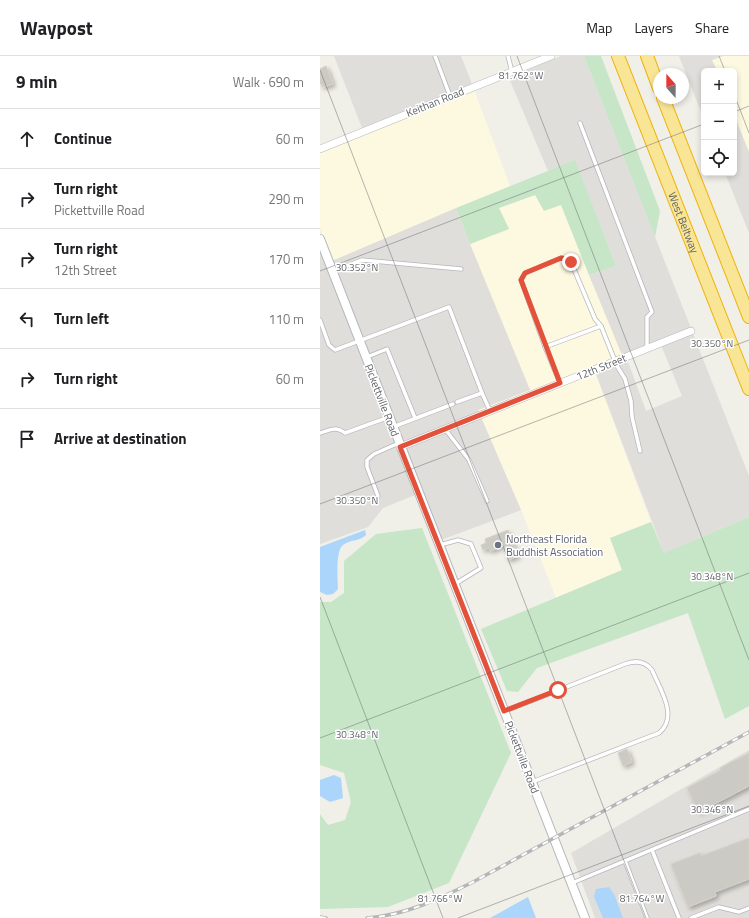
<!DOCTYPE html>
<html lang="en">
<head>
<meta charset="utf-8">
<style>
  :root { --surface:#fff; --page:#f6f6f6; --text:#202124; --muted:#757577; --line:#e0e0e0 }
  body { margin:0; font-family:"Titillium Web",sans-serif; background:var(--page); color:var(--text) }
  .controls { position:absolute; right:12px; top:12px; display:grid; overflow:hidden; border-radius:6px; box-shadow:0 2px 6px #0003 }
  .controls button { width:36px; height:36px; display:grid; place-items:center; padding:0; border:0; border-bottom:1px solid var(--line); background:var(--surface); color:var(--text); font:20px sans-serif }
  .compass { position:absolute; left:333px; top:12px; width:36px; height:36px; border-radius:50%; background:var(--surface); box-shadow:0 2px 6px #0003; rotate:339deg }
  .stop { position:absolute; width:12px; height:12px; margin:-9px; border:3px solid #e3513b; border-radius:50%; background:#fff }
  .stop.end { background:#e3513b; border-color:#fff; box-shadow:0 1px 4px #0008 }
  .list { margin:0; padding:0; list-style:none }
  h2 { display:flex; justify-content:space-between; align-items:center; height:52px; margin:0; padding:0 16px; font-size:17px }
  h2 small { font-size:13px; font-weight:400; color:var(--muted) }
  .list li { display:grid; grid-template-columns:26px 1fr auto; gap:12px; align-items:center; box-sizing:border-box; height:60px; padding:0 16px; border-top:1px solid var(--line) }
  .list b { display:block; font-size:15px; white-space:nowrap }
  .list p { margin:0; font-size:13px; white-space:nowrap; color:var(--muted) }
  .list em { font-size:13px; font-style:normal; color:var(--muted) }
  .icon { flex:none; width:22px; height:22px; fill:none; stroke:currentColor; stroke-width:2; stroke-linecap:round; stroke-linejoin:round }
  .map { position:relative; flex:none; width:429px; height:862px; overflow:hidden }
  header { display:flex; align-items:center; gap:24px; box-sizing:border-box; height:56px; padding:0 20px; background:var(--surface); border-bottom:1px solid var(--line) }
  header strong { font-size:19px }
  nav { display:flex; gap:22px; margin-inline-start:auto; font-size:14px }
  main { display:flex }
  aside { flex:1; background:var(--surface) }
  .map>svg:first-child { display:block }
  .commercial { fill:#fdf8e0 }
  .industrial { fill:#dfdeda; fill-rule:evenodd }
  .green { fill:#c6e6c7 }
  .water { fill:#acd5fc }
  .building { fill:#cccac4; stroke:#d5d1c6; filter:url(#shadow) }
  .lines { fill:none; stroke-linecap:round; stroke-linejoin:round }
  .service-casing { stroke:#b5b7bb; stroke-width:5 }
  .minor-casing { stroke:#b5b7bb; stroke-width:8 }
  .tertiary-casing { stroke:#b5b7bb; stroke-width:10 }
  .motorway-casing { stroke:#eeb20a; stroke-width:14 }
  .service { stroke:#fff; stroke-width:3.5 }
  .minor { stroke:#fff; stroke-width:7 }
  .tertiary { stroke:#fff; stroke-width:8 }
  .motorway { stroke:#f9e596; stroke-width:12 }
  .rail-casing { stroke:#b5b6b7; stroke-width:3.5 }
  .rail { stroke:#fff; stroke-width:2; stroke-dasharray:6; stroke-linecap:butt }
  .route { stroke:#e3513b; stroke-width:5 }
  .ticks { fill:none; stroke:#5f6267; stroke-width:1; stroke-opacity:0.45 }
  .worship-dot { fill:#6b7280; stroke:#fff; stroke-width:1.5 }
  .labels { text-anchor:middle; stroke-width:3; stroke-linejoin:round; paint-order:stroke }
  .street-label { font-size:11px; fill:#5f6267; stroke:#fff }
  .worship-label { font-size:11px; fill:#5b616d; stroke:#fff; text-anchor:start }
  .ticks-label { font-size:10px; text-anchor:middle; fill:#5f6267; stroke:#fff; stroke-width:3; stroke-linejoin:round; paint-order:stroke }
</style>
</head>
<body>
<header>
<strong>Waypost</strong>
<nav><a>Map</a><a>Layers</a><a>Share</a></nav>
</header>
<main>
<aside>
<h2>9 min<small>Walk · 690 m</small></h2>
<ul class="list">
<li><svg class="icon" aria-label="ahead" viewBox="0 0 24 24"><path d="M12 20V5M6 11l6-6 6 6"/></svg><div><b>Continue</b></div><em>60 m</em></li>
<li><svg class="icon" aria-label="right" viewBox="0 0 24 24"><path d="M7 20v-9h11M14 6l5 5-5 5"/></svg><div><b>Turn right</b><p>Pickettville Road</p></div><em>290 m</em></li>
<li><svg class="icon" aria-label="right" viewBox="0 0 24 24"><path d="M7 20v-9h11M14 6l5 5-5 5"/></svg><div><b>Turn right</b><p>12th Street</p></div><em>170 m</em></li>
<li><svg class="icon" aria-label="left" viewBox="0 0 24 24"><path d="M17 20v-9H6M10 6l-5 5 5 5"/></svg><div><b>Turn left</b></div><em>110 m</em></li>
<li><svg class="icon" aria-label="right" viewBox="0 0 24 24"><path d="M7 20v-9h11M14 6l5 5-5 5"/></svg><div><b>Turn right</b></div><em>60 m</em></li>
<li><svg class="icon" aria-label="arrive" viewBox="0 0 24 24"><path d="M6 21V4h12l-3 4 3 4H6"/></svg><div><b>Arrive at destination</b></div></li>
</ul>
</aside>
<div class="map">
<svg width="429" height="862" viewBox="0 0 429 862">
  <defs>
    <filter id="shadow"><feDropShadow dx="2.5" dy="2.5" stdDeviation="2" flood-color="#0004"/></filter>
  </defs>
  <rect width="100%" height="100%" fill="#f0efe8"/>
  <g class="commercial">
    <path d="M403 0H429V96L414 59V15H397L392 4Z"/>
    <path d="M152 28 190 130 12 205 0 173V89Z"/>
    <path d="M215 139 241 149 302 299 273 311 331 466 290 482 302 514 236 542 201 454 158 354 210 334 150 188 189 173 179 152Z"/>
  </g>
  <g class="industrial">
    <path d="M14 0H141L152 28 42 72Z"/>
    <path d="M241 0H264L429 420V461L344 497 273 310 302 299 269 219 296 210 255 105 228 115 189 22ZM341 289 362 340 326 355 307 303Z"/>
    <path d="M359 0H403L392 4 397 15H384V63Z"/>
    <path d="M414 59 429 96V177L405 117H414Z"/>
    <path d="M136 152 150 188 210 334 158 354 201 454 121 484 12 205Z"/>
    <path d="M0 192 95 439 63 452 48 471 0 488Z"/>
    <path d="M429 694V862H275L251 797Z"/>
  </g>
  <g class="green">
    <path d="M264 0H281L340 155 335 181Z"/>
    <path d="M255 104 296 210 269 219 241 149 224 155 215 139 179 152 189 173 150 188 136 152Z"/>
    <path d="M429 461V650L405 663 368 557 217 612 198 636 187 635 161 573 302 514 290 482 331 466 344 497Z"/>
    <path d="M102 472 191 697 129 827 68 851 0 853V758L8 769 25 764 31 746 24 717 0 709V546H11L24 537V505L56 478Z"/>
  </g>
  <g class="water">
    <path d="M45 474 46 479C38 486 31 483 23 489 15 495 18 524 18 533L13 538 7 539 0 536V491Z"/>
    <path d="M14 719 21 722 23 742 10 746 0 740V724Z"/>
    <path d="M289 831 294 838 303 862H283L274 841 276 833Z"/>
    <path d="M208 841 216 862H170Z"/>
  </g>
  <g class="building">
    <path d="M6 10 13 28 3 31 2 28H0V13Z"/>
    <path d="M188 474 198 500 188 504 183 490 170 495 169 492 163 494 161 489 166 487 165 483Z"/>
    <path d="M307 693 312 706 303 710 298 697Z"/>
    <path d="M429 697V730L379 756 367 732 401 714 400 712Z"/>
    <path d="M429 782V823L395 836 396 840 368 851 351 808 380 797 381 800Z"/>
  </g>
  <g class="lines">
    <defs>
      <g id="service">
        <path d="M115 0 130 40"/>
        <path d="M188 0 192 16"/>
        <path d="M260 67 332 256 327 261V292"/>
        <path d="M14 215 42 204 141 213"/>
        <path d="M0 264 9 289 15 294 129 251 162 337 170 355"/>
        <path d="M225 291 201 224 205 217 241 202 247 203 251 206 275 263 281 270"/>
        <path d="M47 301 67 293 95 362"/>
        <path d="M294 305 305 323 311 345 312 361 320 395"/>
        <path d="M240 327 225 291 281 270 295 305"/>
        <path d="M137 346 162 337"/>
        <path d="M73 371 133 348"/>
        <path d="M125 373 149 404 167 445"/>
        <path d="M0 377C11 374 15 370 25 377L69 361"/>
        <path d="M58 440 47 411V404L54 398 79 387"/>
        <path d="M120 489 138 484 151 488 161 512 135 528"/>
        <path d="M185 655 305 608C316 604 325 605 332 614 340 633 359 661 339 677L212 726"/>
        <path d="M332 794 359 862"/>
        <path d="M305 805 327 862"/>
        <path d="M252 827 429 753"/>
        <path d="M371 862 399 851 419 856 429 852"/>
      </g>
      <g id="minor">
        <path d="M0 93 231 0"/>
        <path d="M80 391 371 275"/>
      </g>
      <path id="tertiary" d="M0 183 265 862"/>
      <g id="motorway">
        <path id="s1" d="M298 0 429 333"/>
        <path d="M327 0 339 32"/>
        <path d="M343 42 429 261"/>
      </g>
    </defs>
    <use href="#service" class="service-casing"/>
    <use href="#minor" class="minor-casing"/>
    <use href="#tertiary" class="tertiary-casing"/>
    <use href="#motorway" class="motorway-casing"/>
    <use href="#service" class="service"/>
    <use href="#minor" class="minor"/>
    <use href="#tertiary" class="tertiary"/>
    <use href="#motorway" class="motorway"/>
    <defs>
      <g id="rail">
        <path d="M0 861 6 862"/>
        <path d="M47 862C86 859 119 843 153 826L429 676"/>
      </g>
    </defs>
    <use href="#rail" class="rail-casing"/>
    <use href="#rail" class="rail"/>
  </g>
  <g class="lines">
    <path class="route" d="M238 634 184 655 80 391 240 327 201 224 205 217 241 202 247 203 251 206"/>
  </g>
  <path class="ticks" d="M197 0 429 604M399 0 405 15M0 14 326 862M414 38 429 77M414 56 429 50M0 215 384 68M0 448 429 284M0 541 123 862M0 682 429 517M138 862 429 750"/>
  <circle class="worship-dot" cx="178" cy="489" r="4"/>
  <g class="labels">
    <g class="street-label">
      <text transform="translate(115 46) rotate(-22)" y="4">Keithan Road</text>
      <text dy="4" stroke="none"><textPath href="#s1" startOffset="179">West Beltway</textPath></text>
      <text transform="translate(281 311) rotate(-22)" y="4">12th Street</text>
      <text transform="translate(62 344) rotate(69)" y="4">Pickettville Road</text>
      <text transform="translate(202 701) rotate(69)" y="4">Pickettville Road</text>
    </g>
    <g class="worship-label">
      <text x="186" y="487">Northeast Florida<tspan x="186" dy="13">Buddhist Association</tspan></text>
    </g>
  </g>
  <g class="ticks-label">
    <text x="201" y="23">81.762°W</text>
    <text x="37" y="215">30.352°N</text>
    <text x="392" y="291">30.350°N</text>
    <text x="37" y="448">30.350°N</text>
    <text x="392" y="524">30.348°N</text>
    <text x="37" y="682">30.348°N</text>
    <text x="392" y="757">30.346°N</text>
    <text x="120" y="846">81.766°W</text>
    <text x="322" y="846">81.764°W</text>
  </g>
</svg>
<div class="controls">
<button>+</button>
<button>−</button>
<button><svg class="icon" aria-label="locate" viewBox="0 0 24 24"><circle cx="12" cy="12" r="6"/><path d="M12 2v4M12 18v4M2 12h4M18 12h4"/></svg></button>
</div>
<svg class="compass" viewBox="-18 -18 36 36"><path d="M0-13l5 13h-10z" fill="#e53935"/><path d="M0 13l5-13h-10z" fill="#757577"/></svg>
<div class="stop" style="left:238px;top:634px"></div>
<div class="stop end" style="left:251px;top:206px"></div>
</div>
</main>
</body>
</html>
